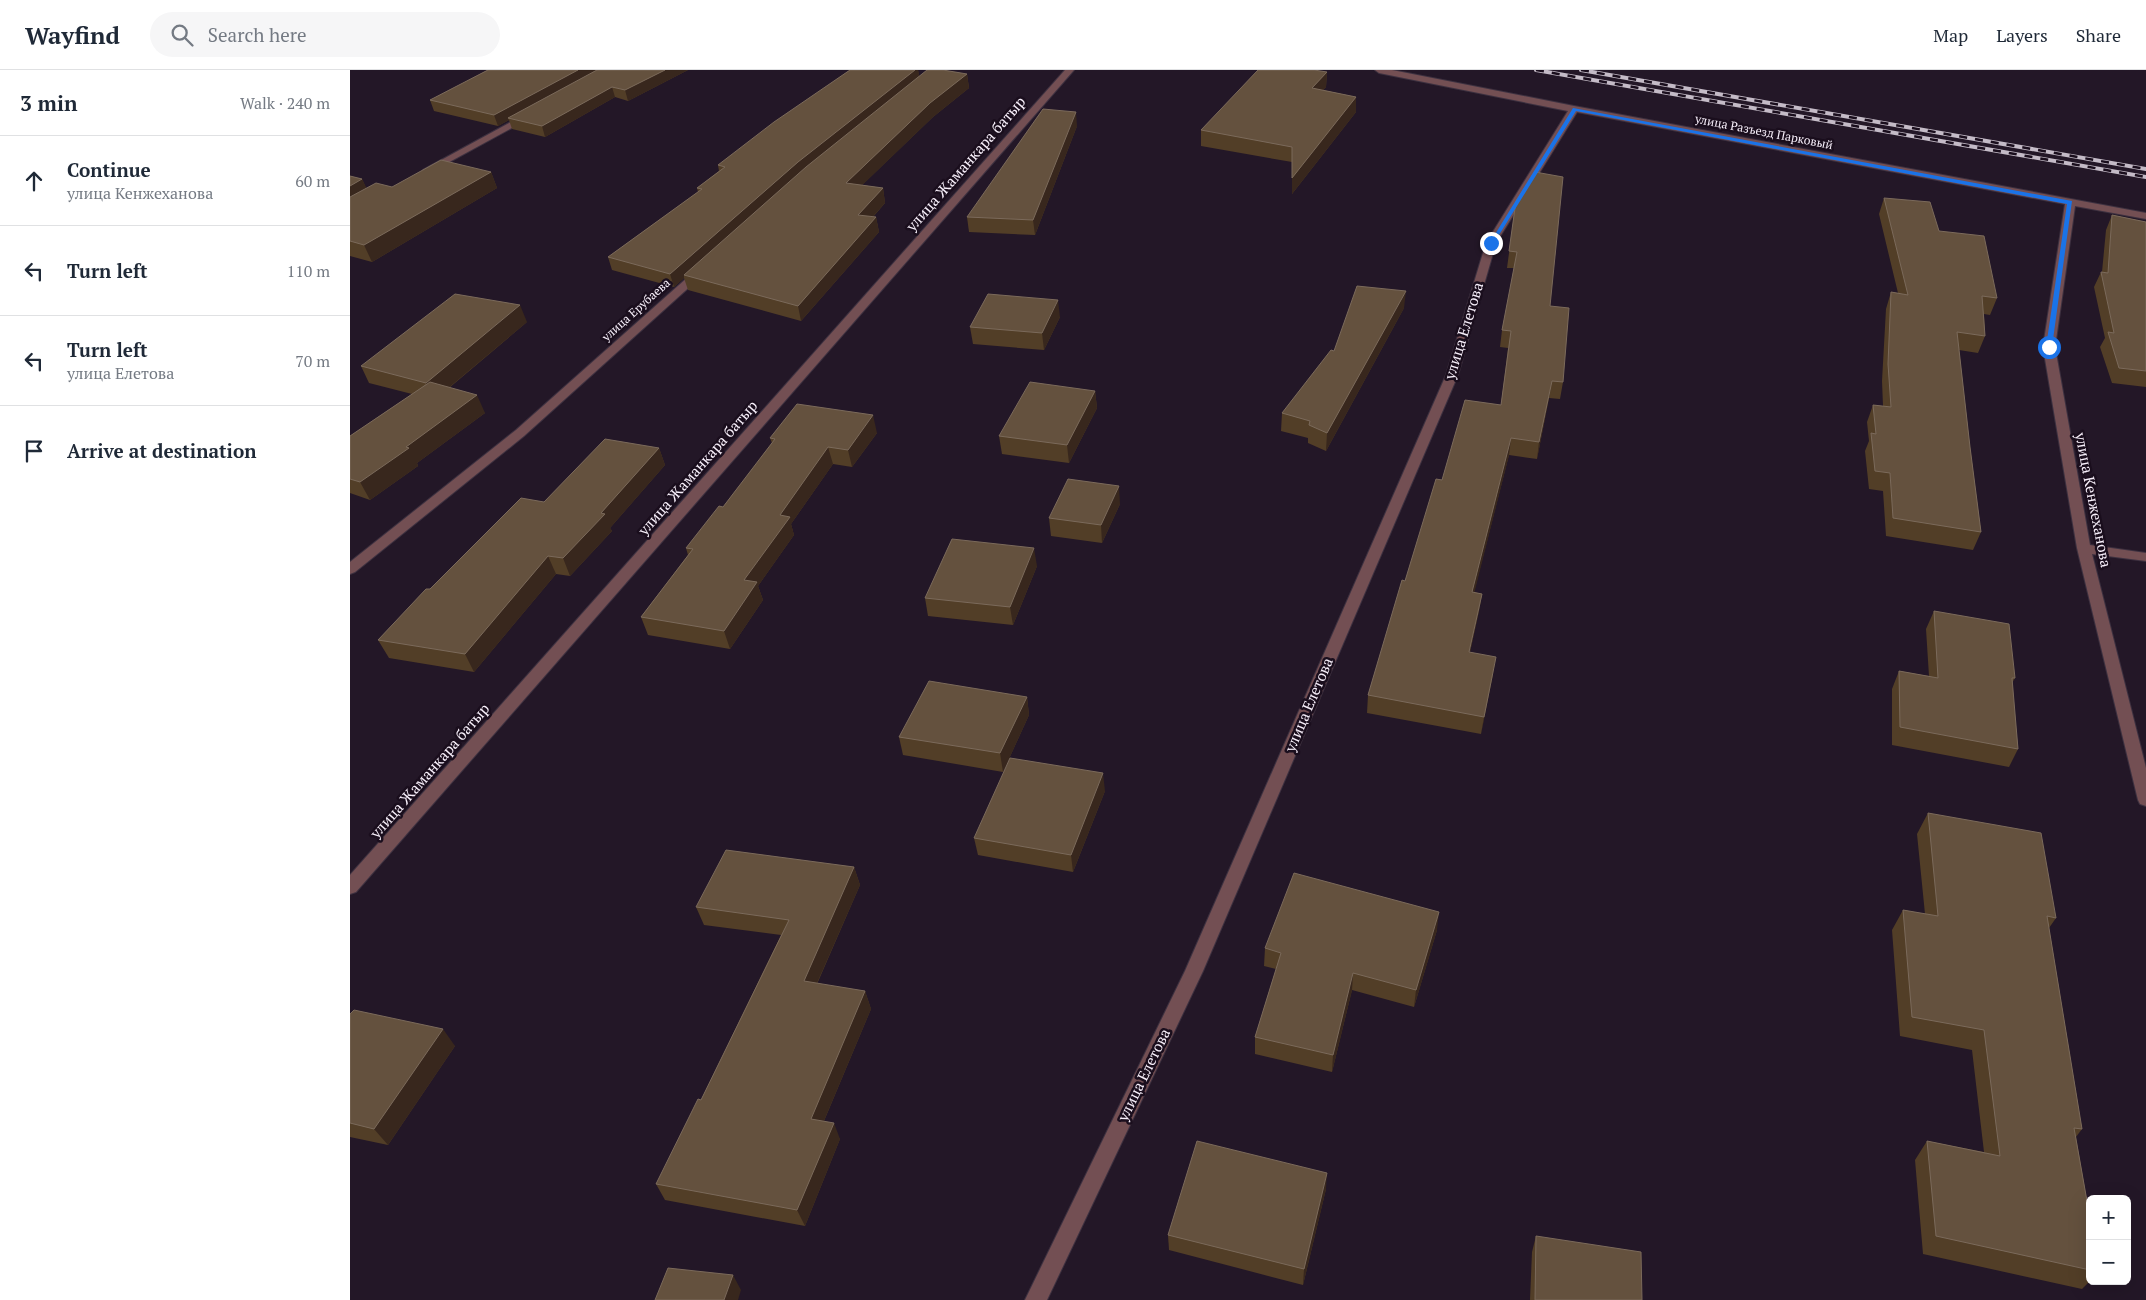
<!DOCTYPE html>
<html lang="en">
<head>
<meta charset="utf-8">
<style>
  :root { --surface:#fff; --page:#f6f6f7; --text:#1f2937; --muted:#747a83; --line:#e0e1e3 }
  body { margin:0; font-family:"PT Serif",serif; background:var(--page); color:var(--text) }
  .controls { position:absolute; right:15px; bottom:15px; display:grid; overflow:hidden; border-radius:8px; box-shadow:0 5px 20px #0002 }
  .controls button { width:45px; height:45px; display:grid; place-items:center; padding:0; border:0; border-bottom:1px solid var(--line); background:var(--surface); color:var(--text); font:25px sans-serif }
  .stop { position:absolute; width:15px; height:15px; margin:-11px; border:4px solid #1a73e8; border-radius:50%; background:#fff }
  .stop.end { background:#1a73e8; border-color:#fff; box-shadow:0 1px 5px #0008 }
  .list { margin:0; padding:0; list-style:none }
  h2 { display:flex; justify-content:space-between; align-items:center; height:65px; margin:0; padding:0 20px; font-size:21px }
  h2 small { font-size:16px; font-weight:400; color:var(--muted) }
  .list li { display:grid; grid-template-columns:32px 1fr auto; gap:15px; align-items:center; box-sizing:border-box; height:90px; padding:0 20px; border-top:1px solid var(--line) }
  .list b { display:block; font-size:19px; white-space:nowrap }
  .list p { margin:0; font-size:16px; white-space:nowrap; color:var(--muted) }
  .list em { font-size:16px; font-style:normal; color:var(--muted) }
  .icon { flex:none; width:28px; height:28px; fill:none; stroke:currentColor; stroke-width:2; stroke-linecap:round; stroke-linejoin:round }
  .map { position:relative; flex:none; width:1796px; height:1230px; overflow:hidden }
  header { display:flex; align-items:center; gap:30px; box-sizing:border-box; height:70px; padding:0 25px; background:var(--surface); border-bottom:1px solid var(--line) }
  header strong { font-size:24px }
  nav { display:flex; gap:28px; margin-inline-start:auto; font-size:18px }
  .search { width:350px; height:45px; background:var(--page); display:flex; align-items:center; gap:12px; box-sizing:border-box; padding:0 18px; border-radius:28px; color:var(--muted); font-size:19px }
  main { display:flex }
  aside { flex:1; background:var(--surface) }
  .map>svg:first-child { display:block }
  .lines { fill:none; stroke-linecap:round; stroke-linejoin:round }
  .minor-casing { stroke:#3d3140; stroke-width:2 }
  .minor { fill:#734f53; fill-rule:evenodd }
  .rail-casing { stroke:#c4bbc7; stroke-width:4 }
  .rail { stroke:#1a0e1d; stroke-width:2.5; stroke-dasharray:8; stroke-linecap:butt }
  .wall { fill:#523e27 }
  .shaded-wall { fill:#38271d }
  .building { fill:#64513e; stroke:#7b6a5b }
  .route { fill:#1a73e8 }
  .labels { text-anchor:middle; stroke-width:5; stroke-linejoin:round; paint-order:stroke }
  .far-street-label { font-size:12px; fill:#f8f0fb; stroke:#1a0e1d }
  .street-label { font-size:15px; fill:#f8f0fb; stroke:#1a0e1d }
</style>
</head>
<body>
<header>
<strong>Wayfind</strong>
<div class="search"><svg class="icon" aria-label="search" viewBox="0 0 24 24"><circle cx="10" cy="10" r="6"/><path d="M15 15l6 6"/></svg>Search here</div>
<nav><a>Map</a><a>Layers</a><a>Share</a></nav>
</header>
<main>
<aside>
<h2>3 min<small>Walk · 240 m</small></h2>
<ul class="list">
<li><svg class="icon" aria-label="ahead" viewBox="0 0 24 24"><path d="M12 20V5M6 11l6-6 6 6"/></svg><div><b>Continue</b><p>улица Кенжеханова</p></div><em>60 m</em></li>
<li><svg class="icon" aria-label="left" viewBox="0 0 24 24"><path d="M17 20v-9H6M10 6l-5 5 5 5"/></svg><div><b>Turn left</b></div><em>110 m</em></li>
<li><svg class="icon" aria-label="left" viewBox="0 0 24 24"><path d="M17 20v-9H6M10 6l-5 5 5 5"/></svg><div><b>Turn left</b><p>улица Елетова</p></div><em>70 m</em></li>
<li><svg class="icon" aria-label="arrive" viewBox="0 0 24 24"><path d="M6 21V4h12l-3 4 3 4H6"/></svg><div><b>Arrive at destination</b></div></li>
</ul>
</aside>
<div class="map">
<svg width="1796" height="1230" viewBox="0 0 1796 1230">
  <rect width="100%" height="100%" fill="#231727"/>
  <g class="lines">
    <defs>
      <g id="minor">
        <path d="M715 0H724L6 822 0 824V805Z"/>
        <path d="M1025 0H1042L1224 36 1796 143V149L1725 136 1705 277 1740 475 1796 483V491L1742 484 1796 698V736L1790 734 1788 730 1727 478 1693 277 1715 134 1227 42 1146 173 1108 305 853 901 697 1230H675L835 901 1096 305 1136 173 1218 41 1029 3Z"/>
        <path d="M179 42 182 43V47L81 102 78 103 73 100Z"/>
        <path d="M351 198 356 201 355 203 174 366 5 502 0 504V492L166 360 347 199Z"/>
      </g>
    </defs>
    <use href="#minor" class="minor-casing"/>
    <use href="#minor" class="minor"/>
    <defs>
      <g id="rail">
        <path d="M1186 0 1796 107"/>
        <path d="M1231 0 1796 99"/>
      </g>
    </defs>
    <use href="#rail" class="rail-casing"/>
    <use href="#rail" class="rail"/>
  </g>
  <g class="wall">
    <path d="M138 0H338L278 31 265 27 195 67 162 59 159 50 148 56 84 41 80 30Z"/>
    <path d="M500 0H568L569 6 617 4 619 18 583 47 512 115 533 118 535 133 523 147H526L529 162 451 251 338 220 334 208 324 217 262 200 258 187 348 122 347 118 369 101 368 95Z"/>
    <path d="M977 2 976 17 973 20 1006 27V42L942 124V92L851 76V60Z"/>
    <path d="M727 56 685 165 619 162 617 147Z"/>
    <path d="M141 102 147 118 22 192 0 186V106L12 109 16 118 42 117Z"/>
    <path d="M1534 128 1589 161 1647 228 1640 245 1634 244 1635 266 1628 283 1609 280 1620 377 1631 462 1623 480 1536 466 1533 421 1519 419 1515 381 1519 371 1517 352 1523 335 1533 336 1532 311 1536 239 1541 222 1548 223 1529 144Z"/>
    <path d="M1166 131 1200 236 1213 312 1210 329 1199 328 1187 389 1159 385 1124 522 1132 524 1129 541 1120 582 1143 604 1131 664 1017 643 1018 625 1055 511 1092 410 1151 335 1158 278 1150 277 1152 260 1164 198H1157Z"/>
    <path d="M1762 145 1796 152V317L1762 313 1750 277 1755 268 1744 217 1751 202H1752L1756 160Z"/>
    <path d="M1054 238 976 381 958 373V368L931 361 932 343 984 281Z"/>
    <path d="M710 247 694 280 623 274 620 257Z"/>
    <path d="M177 252 99 318 135 343 67 393 68 396 20 430 0 423V366L62 324 19 313 11 296Z"/>
    <path d="M745 321 747 338 719 393 652 384 649 366Z"/>
    <path d="M527 363 502 397 483 394 441 454 444 465 408 516 413 530 380 579 298 565 291 547 338 485 336 478 373 437 422 373 420 368Z"/>
    <path d="M309 378 315 395 260 458 262 461 220 506 206 504 124 602 39 588 28 570 80 519 194 432Z"/>
    <path d="M770 434 752 473 701 466 699 448Z"/>
    <path d="M687 496 663 555 578 546 575 528Z"/>
    <path d="M1584 541 1665 608 1662 613 1668 679 1659 697 1542 675V619L1549 601 1579 606 1576 559Z"/>
    <path d="M677 627 679 645 653 702 553 685 549 667Z"/>
    <path d="M755 721 723 802 628 785 624 768Z"/>
    <path d="M1578 743 1706 848 1699 858 1732 1059 1726 1067 1740 1148V1211L1732 1219 1573 1184 1565 1090 1577 1071 1634 1082 1622 980 1550 966 1542 860 1553 840 1575 844 1567 764Z"/>
    <path d="M504 797 510 815 467 914 515 921 521 939 474 1051 490 1069 455 1156 315 1130 306 1114 351 1030 431 865 354 855 346 837Z"/>
    <path d="M1087 860 1064 937 1002 920 982 1002 905 984V967L926 899 914 896 915 878Z"/>
    <path d="M0 944 105 976 38 1075 0 1067Z"/>
    <path d="M976 1119 953 1215 819 1180 818 1165Z"/>
    <path d="M1186 1166 1292 1230H1180L1182 1182Z"/>
  </g>
  <g class="shaded-wall">
    <path d="M228 0H251L158 48 159 50 148 56 144 45Z"/>
    <path d="M315 0H338L278 31 275 20Z"/>
    <path d="M565 0H568L570 9 334 205V208L324 217 320 204 448 92Z"/>
    <path d="M977 2 976 17 961 33 962 18Z"/>
    <path d="M617 4 619 18 583 47 499 128 496 113 580 33Z"/>
    <path d="M262 17 265 27 195 67 192 56Z"/>
    <path d="M1006 27V42L942 124V108Z"/>
    <path d="M726 42 727 56 685 165 683 150Z"/>
    <path d="M141 102 147 118 22 192 14 175Z"/>
    <path d="M12 109 20 125 0 136V116Z"/>
    <path d="M533 118 535 133 511 160 508 145Z"/>
    <path d="M526 147 529 162 451 251 448 236Z"/>
    <path d="M1056 221 1054 238 976 381 977 363Z"/>
    <path d="M708 230 710 247 694 280 692 263Z"/>
    <path d="M170 235 177 252 84 330 76 313Z"/>
    <path d="M1202 311 1199 328 1187 389 1189 372Z"/>
    <path d="M745 321 747 338 719 393 717 375Z"/>
    <path d="M127 325 135 343 67 393 68 396 20 430 10 412 56 377Z"/>
    <path d="M523 345 527 363 502 397 498 380Z"/>
    <path d="M1161 368 1159 385 1120 540 1122 522Z"/>
    <path d="M478 377 483 394 441 454 444 465 408 516 413 530 380 579 374 561 394 510 430 445Z"/>
    <path d="M309 378 315 395 260 458 262 461 220 506 213 488 251 443Z"/>
    <path d="M769 416 770 434 752 473 751 455Z"/>
    <path d="M684 478 687 496 663 555 660 537Z"/>
    <path d="M198 486 206 504 124 602 115 584Z"/>
    <path d="M1132 524 1129 541 1116 600 1119 582Z"/>
    <path d="M1146 587 1143 604 1131 664 1134 647Z"/>
    <path d="M677 627 679 645 653 702 650 683Z"/>
    <path d="M753 703 755 721 723 802 721 785Z"/>
    <path d="M504 797 510 815 460 929 454 911Z"/>
    <path d="M1089 842 1087 860 1064 937 1066 920Z"/>
    <path d="M1003 903 1002 920 982 1002 983 985Z"/>
    <path d="M515 921 521 939 468 1065 461 1049Z"/>
    <path d="M93 959 105 976 38 1075 24 1059Z"/>
    <path d="M484 1053 490 1069 455 1156 447 1140Z"/>
    <path d="M977 1103 976 1119 953 1215 954 1199Z"/>
    <path d="M383 1205 391 1220 388 1230H374Z"/>
  </g>
  <g class="building">
    <path d="M138 0H228L144 45 80 30Z"/>
    <path d="M247 0H315L275 20 262 17 192 56 158 48Z"/>
    <path d="M500 0H565L448 92 320 204 258 187 352 119 347 118 375 97 368 95 424 52Z"/>
    <path d="M577 0H593L617 4 580 33 496 113 533 118 508 145 526 147 448 236 334 205 456 97Z"/>
    <path d="M908 0H964L977 2 962 18 1006 27 942 108V77L851 60Z"/>
    <path d="M693 39 726 42 683 150 617 147Z"/>
    <path d="M91 90 141 102 14 175 0 171V127L26 113 42 117Z"/>
    <path d="M1185 102 1213 107 1200 236 1219 238 1213 312 1202 311 1189 372 1161 368 1122 522 1132 524 1119 582 1146 587 1134 647 1018 625 1052 510 1055 511 1086 409 1092 410 1115 330 1151 335 1161 261 1152 260 1167 182 1159 181 1166 131Z"/>
    <path d="M0 106 12 109 0 116Z"/>
    <path d="M1534 128 1580 132 1589 161 1634 166 1647 228 1632 226 1635 266 1607 262 1620 377 1631 462 1543 448 1540 403 1525 401 1521 363 1526 364 1523 335 1541 337 1538 294 1541 222 1558 225Z"/>
    <path d="M1762 145 1796 152V301L1769 298 1758 262 1764 263 1751 202 1758 203Z"/>
    <path d="M1007 216 1056 221 977 363 959 355 960 351 932 343 981 280 984 281Z"/>
    <path d="M105 224 170 235 76 313 11 296Z"/>
    <path d="M638 224 708 230 692 263 620 257Z"/>
    <path d="M80 312 127 325 56 377 59 378 10 412 0 409V366Z"/>
    <path d="M680 312 745 321 717 375 649 366Z"/>
    <path d="M447 334 523 345 498 380 478 377 430 445 440 447 394 510 407 512 374 561 291 547 343 479 336 478 369 436 373 437 425 369 420 368Z"/>
    <path d="M255 369 309 378 251 443 255 444 213 488 198 486 115 584 28 570 76 519H80L171 428 194 432Z"/>
    <path d="M718 409 769 416 751 455 699 448Z"/>
    <path d="M602 469 684 478 660 537 575 528Z"/>
    <path d="M1584 541 1659 554 1665 608H1662L1668 679 1550 657 1549 601 1588 608Z"/>
    <path d="M579 611 677 627 650 683 549 667Z"/>
    <path d="M660 688 753 703 721 785 624 768Z"/>
    <path d="M1578 743 1691 763 1706 848 1697 846 1732 1059 1724 1058 1740 1148V1200L1586 1166 1577 1071 1650 1086 1634 960 1562 947 1553 840 1588 846Z"/>
    <path d="M376 780 504 797 454 911 515 921 461 1049 484 1053 447 1140 306 1114 348 1029 351 1030 439 850 346 837Z"/>
    <path d="M944 803 1089 842 1066 920 1003 903 983 985 905 967 931 883 915 878Z"/>
    <path d="M4 940 93 959 24 1059 0 1053V944Z"/>
    <path d="M847 1071 977 1103 954 1199 818 1165Z"/>
    <path d="M1186 1166 1291 1182 1292 1230H1185Z"/>
    <path d="M318 1198 383 1205 374 1230H305Z"/>
  </g>
  <path class="route" d="M1223 38 1722 131 1702 277 1699 279 1696 277 1717 134 1226 41 1144 173 1139 174Z"/>
  <g class="labels">
    <g class="far-street-label">
      <text transform="translate(1414 62) rotate(11)" y="4">улица Разъезд Парковый</text>
      <text transform="translate(286 240) rotate(-42)" y="4">улица Ерубаева</text>
    </g>
    <g class="street-label">
      <text transform="translate(616 94) rotate(-49)" y="5">улица Жаманкара батыр</text>
      <text transform="translate(1114 261) rotate(-73)" y="5">улица Елетова</text>
      <text transform="translate(348 398) rotate(-49)" y="5">улица Жаманкара батыр</text>
      <text transform="translate(1743 430) rotate(79)" y="5">улица Кенжеханова</text>
      <text transform="translate(959 635) rotate(-67)" y="5">улица Елетова</text>
      <text transform="translate(80 701) rotate(-49)" y="5">улица Жаманкара батыр</text>
      <text transform="translate(794 1005) rotate(-64)" y="5">улица Елетова</text>
    </g>
  </g>
</svg>
<div class="controls">
<button>+</button>
<button>−</button>
</div>
<div class="stop" style="left:1699px;top:277px"></div>
<div class="stop end" style="left:1141px;top:173px"></div>
</div>
</main>
</body>
</html>
